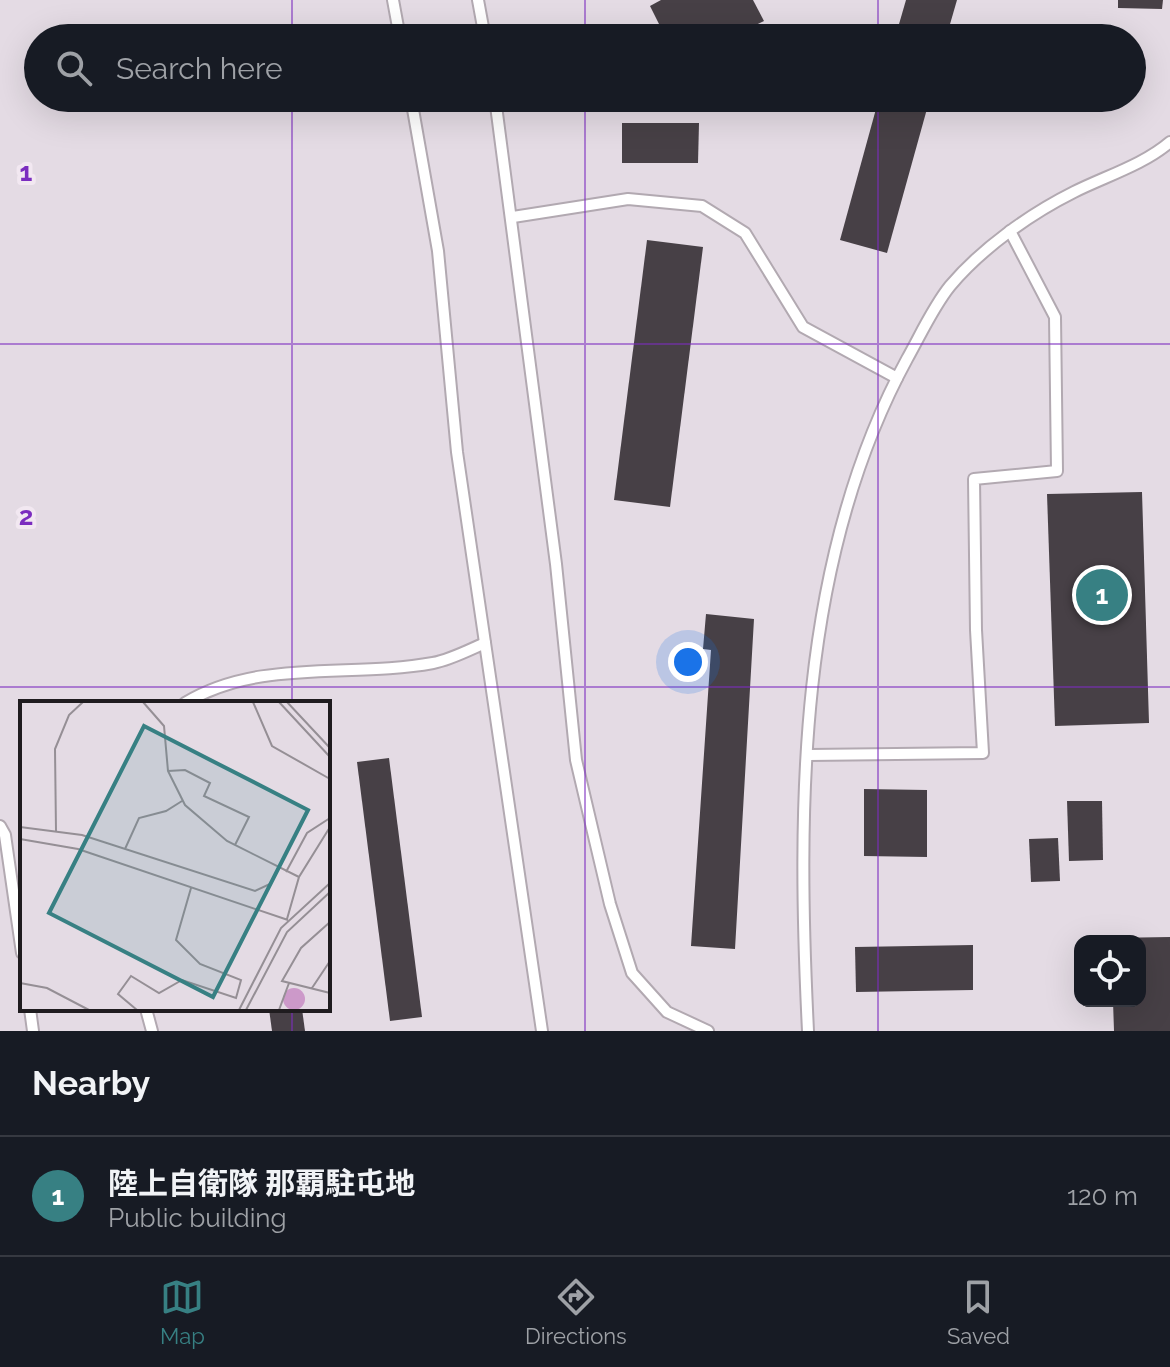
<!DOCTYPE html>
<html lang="en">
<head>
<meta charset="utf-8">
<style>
  :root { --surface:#171b24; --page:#242831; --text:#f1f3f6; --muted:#9ea1a6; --line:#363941; --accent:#378083 }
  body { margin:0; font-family:Raleway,"Noto Sans JP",sans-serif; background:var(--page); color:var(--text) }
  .controls { position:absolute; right:24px; bottom:24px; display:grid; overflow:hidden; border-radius:16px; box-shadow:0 8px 32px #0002 }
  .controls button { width:72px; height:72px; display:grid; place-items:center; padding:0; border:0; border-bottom:2px solid var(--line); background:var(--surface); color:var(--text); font:40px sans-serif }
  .you { position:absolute; left:688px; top:662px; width:28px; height:28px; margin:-20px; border:6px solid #fff; border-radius:50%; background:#1a73e8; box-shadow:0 0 0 12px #1a73e833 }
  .badge { display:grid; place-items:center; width:52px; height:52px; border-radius:50%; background:var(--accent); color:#fff; font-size:26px; font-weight:700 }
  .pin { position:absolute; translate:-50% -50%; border:4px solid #fff; box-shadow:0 2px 8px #0006 }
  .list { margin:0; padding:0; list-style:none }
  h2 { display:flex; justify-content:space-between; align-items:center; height:104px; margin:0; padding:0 32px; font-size:34px }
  h2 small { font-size:26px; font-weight:400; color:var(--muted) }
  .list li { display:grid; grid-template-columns:52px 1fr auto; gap:24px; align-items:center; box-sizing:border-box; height:120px; padding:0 32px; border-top:2px solid var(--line) }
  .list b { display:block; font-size:30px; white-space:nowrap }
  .list p { margin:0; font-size:26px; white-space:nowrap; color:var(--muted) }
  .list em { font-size:26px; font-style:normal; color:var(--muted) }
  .icon { flex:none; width:44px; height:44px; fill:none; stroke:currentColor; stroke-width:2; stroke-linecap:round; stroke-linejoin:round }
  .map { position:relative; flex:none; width:1170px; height:1031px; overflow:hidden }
  .search { position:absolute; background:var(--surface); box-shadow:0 8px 32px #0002; left:24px; right:24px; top:24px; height:88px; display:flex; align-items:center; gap:20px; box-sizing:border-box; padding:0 28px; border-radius:44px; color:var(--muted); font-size:30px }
  .sheet { height:224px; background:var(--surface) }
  nav { display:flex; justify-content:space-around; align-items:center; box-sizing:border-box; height:112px; border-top:2px solid var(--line); background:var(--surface); font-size:22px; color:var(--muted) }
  nav a { display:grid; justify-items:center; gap:4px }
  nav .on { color:var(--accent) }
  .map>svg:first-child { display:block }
  .building { fill:#474046 }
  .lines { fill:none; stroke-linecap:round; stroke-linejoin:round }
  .lane-casing { stroke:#b2a9b1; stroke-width:14 }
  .lane { stroke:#fff; stroke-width:10 }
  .grid { fill:none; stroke:#7b2cbf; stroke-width:2; stroke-opacity:0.55 }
  .inset-road { fill:none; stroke:#958f95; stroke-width:2 }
  .view { fill:#378083; fill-opacity:0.15; stroke:#378083; stroke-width:4 }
  .inset-edge { fill:none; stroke:#1f1c1f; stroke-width:4 }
  .grid-label { font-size:26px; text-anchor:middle; font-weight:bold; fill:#7b2cbf; stroke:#f2e8f1; stroke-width:8; stroke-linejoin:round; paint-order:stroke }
</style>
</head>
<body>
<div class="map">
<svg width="1170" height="1031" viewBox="0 0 1170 1031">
  <rect width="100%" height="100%" fill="#e4dbe4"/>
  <g class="building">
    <path d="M661 0H753L764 21 729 38H666L650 6Z"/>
    <path d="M906 0H957L946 38H895Z"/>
    <path d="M1118 0H1163L1162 9 1118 8Z"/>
    <path d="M879 98H930L887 253 840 240Z"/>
    <path d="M622 123H699L698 163H622Z"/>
    <path d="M647 240 703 247 670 507 614 500Z"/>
    <path d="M1142 492 1149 723 1055 726 1047 494Z"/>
    <path d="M706 614 754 619 735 949 691 946 711 650 703 649Z"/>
    <path d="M389 758 422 1017 390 1021 357 762Z"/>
    <path d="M864 789 927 790V857L864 856Z"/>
    <path d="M1067 801H1102L1103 860 1069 861Z"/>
    <path d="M1058 838 1060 881 1031 882 1029 839Z"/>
    <path d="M1170 937V1031H1114L1113 1001H1140V941L1110 938Z"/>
    <path d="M973 945V990L856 992 855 947Z"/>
    <path d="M269 1009H302L305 1031H272Z"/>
  </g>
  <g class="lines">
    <defs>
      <g id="lane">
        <path d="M393 0 400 38"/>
        <path d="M478 0 485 38"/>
        <path d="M411 98 438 251 457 452 542 1031"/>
        <path d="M495 98 556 564 576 760 610 904 632 973 667 1012 708 1031"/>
        <path d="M513 217 628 199 702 206 745 233 803 327 897 378"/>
        <path d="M185 703C259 658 352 678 433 663 450 660 469 650 485 643"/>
        <path d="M809 755 983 753 976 630 974 479 1057 471 1055 317 1010 231"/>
        <path d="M0 826 5 835 22 953"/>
        <path d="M30 1009 33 1031"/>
        <path d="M146 1009 152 1031"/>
        <path d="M808 1031C797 808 797 561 907 359 920 336 933 307 950 286 982 248 1030 214 1074 192 1106 176 1143 165 1170 142"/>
      </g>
    </defs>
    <use href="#lane" class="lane-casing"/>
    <use href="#lane" class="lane"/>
  </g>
  <path class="grid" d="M292 0V38M585 0V38M878 0V38M292 98V703M585 98V1031M878 98V1031M0 344H1170M0 687H1170M292 1009V1031"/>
  <g transform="translate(20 701)">
    <rect width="310" height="310" fill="#e4dbe4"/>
    <path d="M263 298a11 11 0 1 1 22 0a11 11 0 1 1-22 0Z" fill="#cc99c9"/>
    <path class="inset-road" d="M123 1 144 25 148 70 165 104 207 140 279 176M233 1 252 45 310 78M259 1 310 56M267 1 310 47M148 70 165 69 190 82 184 95 229 116 215 144M0 84V114M0 126 62 134 235 190 250 183 259 167M36 130 35 48 49 14 63 1M0 138 58 148 268 219M105 148 119 117 146 110 162 100M266 171 287 132 310 117M267 218 279 176 310 126M310 221 281 247 262 280 310 292M0 282 27 287 69 309M292 287 310 260M117 309 98 293 111 275 139 292 162 279 216 297 221 279 180 263 156 239 171 187M219 309 261 227 310 182M226 309 267 231 310 191M259 309 269 282"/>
    <path class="view" d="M124 25 288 109 193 296 29 212Z"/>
    <rect width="310" height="310" class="inset-edge"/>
  </g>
  <g class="grid-label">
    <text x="26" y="181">1</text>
    <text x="26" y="525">2</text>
  </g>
</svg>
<div class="controls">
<button><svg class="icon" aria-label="locate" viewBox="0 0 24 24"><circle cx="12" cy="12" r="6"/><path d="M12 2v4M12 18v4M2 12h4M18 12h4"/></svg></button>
</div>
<div class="you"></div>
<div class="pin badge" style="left:1102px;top:595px">1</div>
<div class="search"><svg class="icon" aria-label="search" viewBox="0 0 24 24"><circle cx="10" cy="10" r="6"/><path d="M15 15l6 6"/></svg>Search here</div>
</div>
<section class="sheet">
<h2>Nearby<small></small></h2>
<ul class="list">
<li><span class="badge">1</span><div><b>陸上自衛隊 那覇駐屯地</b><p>Public building</p></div><em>120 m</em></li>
</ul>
</section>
<nav>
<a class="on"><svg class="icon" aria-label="map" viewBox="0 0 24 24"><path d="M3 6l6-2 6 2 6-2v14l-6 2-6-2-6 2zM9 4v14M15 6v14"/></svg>Map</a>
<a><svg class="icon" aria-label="directions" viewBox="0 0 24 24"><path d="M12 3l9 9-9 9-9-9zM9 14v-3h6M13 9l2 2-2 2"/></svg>Directions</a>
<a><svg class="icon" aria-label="saved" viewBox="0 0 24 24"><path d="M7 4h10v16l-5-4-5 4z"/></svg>Saved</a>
</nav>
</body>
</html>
